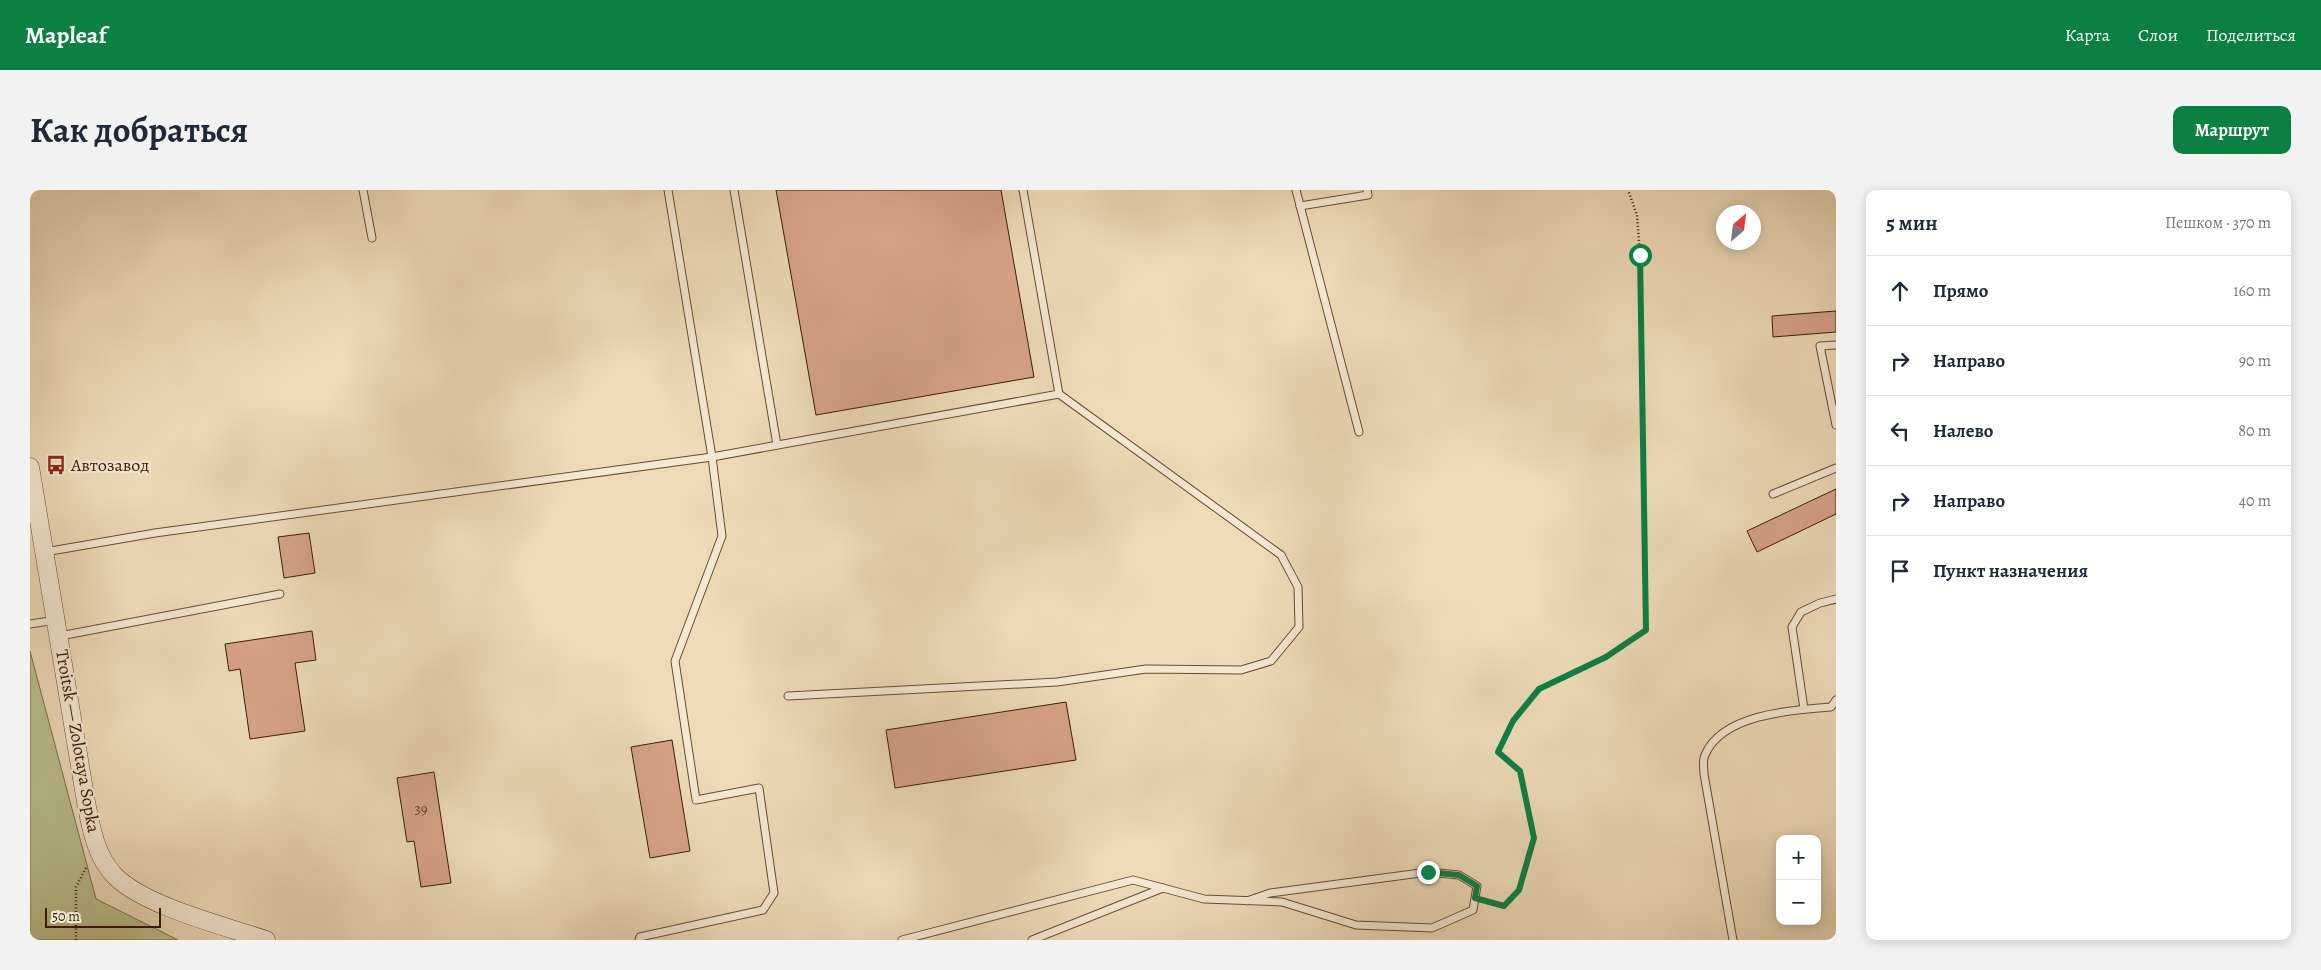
<!DOCTYPE html>
<html lang="ru">
<head>
<meta charset="utf-8">
<style>
  :root { --surface:#fff; --page:#f2f2f3; --text:#1f2937; --muted:#747a83; --line:#e0e1e3; --accent:#0b8043 }
  body { margin:0; font-family:Alegreya,serif; background:var(--page); color:var(--text) }
  .controls { position:absolute; right:15px; bottom:15px; display:grid; overflow:hidden; border-radius:10px; box-shadow:0 2px 12px #0003 }
  .controls button { width:45px; height:45px; display:grid; place-items:center; padding:0; border:0; border-bottom:1px solid var(--line); background:var(--surface); color:var(--text); font:25px sans-serif }
  .compass { position:absolute; left:1686px; top:15px; width:45px; height:45px; border-radius:50%; background:var(--surface); box-shadow:0 2px 12px #0003; rotate:28deg }
  .scale { position:absolute; left:15px; bottom:12px; width:116px; box-sizing:border-box; padding-left:5px; border:2px solid #3c1c07; border-top:0; font-size:14px; line-height:18px; white-space:nowrap; color:#3c1c07; -webkit-text-stroke:4px #f3e8d1; paint-order:stroke }
  .stop { position:absolute; width:15px; height:15px; margin:-11px; border:4px solid #0b8043; border-radius:50%; background:#fff }
  .stop.end { background:#0b8043; border-color:#fff; box-shadow:0 1px 5px #0008 }
  .list { margin:0; padding:0; list-style:none }
  h2 { display:flex; justify-content:space-between; align-items:center; height:65px; margin:0; padding:0 20px; font-size:21px }
  h2 small { font-size:16px; font-weight:400; color:var(--muted) }
  .list li { display:grid; grid-template-columns:32px 1fr auto; gap:15px; align-items:center; box-sizing:border-box; height:70px; padding:0 20px; border-top:1px solid var(--line) }
  .list b { display:block; font-size:19px; white-space:nowrap }
  .list em { font-size:16px; font-style:normal; color:var(--muted) }
  .icon { flex:none; width:28px; height:28px; fill:none; stroke:currentColor; stroke-width:2; stroke-linecap:round; stroke-linejoin:round }
  .map { position:relative; flex:none; width:1806px; height:750px; overflow:hidden; border-radius:10px }
  header { display:flex; align-items:center; gap:30px; box-sizing:border-box; height:70px; padding:0 25px; background:var(--accent); color:#fff }
  header strong { font-size:24px }
  nav { display:flex; gap:28px; margin-inline-start:auto; font-size:18px }
  .intro { display:flex; align-items:center; justify-content:space-between; box-sizing:border-box; height:120px; padding:0 30px }
  h1 { margin:0; font-size:35px }
  .button { padding:12px 22px; border-radius:10px; background:var(--accent); color:#fff; font-size:18px; font-weight:700 }
  main { display:flex; gap:30px; padding:0 30px }
  aside { flex:1; background:var(--surface); border-radius:10px; box-shadow:0 2px 12px #0003 }
  .map>svg:first-child { display:block }
  .green { fill:#bac08d; stroke:#7b6e4a }
  .building { fill:#d7a388; stroke:#3c1c07 }
  .lines { fill:none; stroke-linecap:round; stroke-linejoin:round }
  .service-casing { stroke:#684c33; stroke-width:9 }
  .tertiary-casing { stroke:#684c33; stroke-width:19 }
  .path { stroke:#3c1c07; stroke-width:2.5; stroke-dasharray:1 2.5; stroke-linecap:butt }
  .service { stroke:#f3e8d1; stroke-width:7 }
  .tertiary { stroke:#f3e8d1; stroke-width:18 }
  .route { stroke:#0b8043; stroke-width:6 }
  .labels { text-anchor:middle; stroke-width:4.5; stroke-linejoin:round; paint-order:stroke }
  .number-label { font-size:15px; fill:#633e27 }
  .poi-label { font-size:18px; fill:#3c1c07; stroke:#f3e8d1; text-anchor:start }
  .street-label { font-size:18px; fill:#3c1c07; stroke:#f3e8d1 }
</style>
</head>
<body>
<header>
<strong>Mapleaf</strong>
<nav><a>Карта</a><a>Слои</a><a>Поделиться</a></nav>
</header>
<div class="intro"><h1>Как добраться</h1><a class="button">Маршрут</a></div>
<main>
<div class="map">
<svg width="1806" height="750" viewBox="0 0 1806 750">
  <rect width="100%" height="100%" fill="#eddbb8"/>
  <filter id="stains"><feTurbulence type="fractalNoise" baseFrequency=".004" numOctaves="4"/><feColorMatrix values="0 0 0 0 .2 0 0 0 0 .09 0 0 0 0 .02 0 0 0 .5 -.17"/></filter>
  <radialGradient id="worn" r=".72"><stop offset=".6" stop-color="#630" stop-opacity="0"/><stop offset="1" stop-color="#630" stop-opacity=".3"/></radialGradient>
  <path class="green" d="M0 461 66 709 148 750H0Z"/>
  <g class="building">
    <path d="M746 0H971L1004 187 786 225Z"/>
    <path d="M1806 121V142L1743 147 1742 126Z"/>
    <path d="M1806 299V324L1727 362 1717 341Z"/>
    <path d="M279 343 285 383 254 388 248 347Z"/>
    <path d="M282 441 286 470 265 473 275 541 220 549 210 479 199 481 195 454Z"/>
    <path d="M1036 512 1046 570 865 598 856 540Z"/>
    <path d="M642 550 660 661 620 668 601 557Z"/>
    <path d="M404 582 421 693 391 697 384 651 377 652 367 588Z"/>
  </g>
  <g class="lines">
    <defs>
      <g id="service">
        <path d="M333 0 342 48"/>
        <path d="M704 0 747 255"/>
        <path d="M1266 0 1329 242"/>
        <path d="M1270 16 1338 5 1337 0"/>
        <path d="M1806 155 1790 156 1806 235"/>
        <path d="M1743 304 1806 278"/>
        <path d="M15 362 125 343 682 267 1029 204 993 0"/>
        <path d="M0 434 26 430"/>
        <path d="M30 446 250 404"/>
        <path d="M758 506 1027 492 1116 479 1211 480 1241 471 1269 437 1268 397 1251 365 1029 204"/>
        <path d="M1774 519 1762 437 1771 422 1790 413 1806 409"/>
        <path d="M609 750 610 747 733 720 744 703 729 598 666 610 645 471 692 346 682 267 638 0"/>
        <path d="M872 750 1103 690 1174 709 1252 712 1326 735 1402 738 1443 720 1447 696 1429 685 1398 682 1240 703 1217 711"/>
        <path d="M1002 750 1133 698"/>
        <path d="M1703 750 1674 584C1674 579 1672 571 1675 565 1692 524 1762 520 1801 517L1806 510"/>
      </g>
      <path id="tertiary" d="M0 277 56 612C61 638 66 667 85 686 114 716 195 736 236 750"/>
    </defs>
    <use href="#service" class="service-casing"/>
    <use href="#tertiary" class="tertiary-casing"/>
    <g class="path">
      <path d="M1456 711 1474 716 1489 700 1504 648 1490 581 1468 562 1483 531 1509 499 1576 467 1617 440 1610 65 1607 25 1598 0"/>
      <path d="M46 750V697L57 676"/>
    </g>
    <use href="#service" class="service"/>
    <use href="#tertiary" class="tertiary"/>
  </g>
  <g class="lines">
    <path class="route" d="M1398 682 1429 685 1447 696 1445 708 1474 716 1489 700 1504 648 1490 581 1468 562 1483 531 1509 499 1576 467 1616 440 1610 65"/>
  </g>
  <defs>
    <symbol id="bus-bare" viewBox="-9 -9 18 18"><path d="M-5-6H5V4H4V6H2V4H-2V6H-4V4H-5ZM-3.5-4V0h7V-4ZM-3.5 1.2v1.5H-2V1.2ZM2 1.2v1.5H3.5V1.2Z" fill="#8f2418" stroke="#f3e8d1" stroke-width="2.5" paint-order="stroke"/></symbol>
  </defs>
  <g fill-rule="evenodd">
    <use href="#bus-bare" x="12" y="261" width="28" height="28"/>
  </g>
  <g class="labels">
    <g class="number-label">
      <text x="391" y="624">39</text>
    </g>
    <g class="poi-label">
      <text x="41" y="281">Автозавод</text>
    </g>
    <g class="street-label">
      <text transform="translate(48 551) rotate(80)" y="6">Troitsk — Zolotaya Sopka</text>
    </g>
  </g>
  <rect width="100%" height="100%" filter="url(#stains)"/>
  <rect width="100%" height="100%" fill="url(#worn)"/>
</svg>
<div class="controls">
<button>+</button>
<button>−</button>
</div>
<svg class="compass" viewBox="-18 -18 36 36"><path d="M0-13l5 13h-10z" fill="#e53935"/><path d="M0 13l5-13h-10z" fill="#747a83"/></svg>
<div class="scale">50 m</div>
<div class="stop" style="left:1610px;top:65px"></div>
<div class="stop end" style="left:1398px;top:682px"></div>
</div>
<aside>
<h2>5 мин<small>Пешком · 370 m</small></h2>
<ul class="list">
<li><svg class="icon" aria-label="ahead" viewBox="0 0 24 24"><path d="M12 20V5M6 11l6-6 6 6"/></svg><div><b>Прямо</b></div><em>160 m</em></li>
<li><svg class="icon" aria-label="right" viewBox="0 0 24 24"><path d="M7 20v-9h11M14 6l5 5-5 5"/></svg><div><b>Направо</b></div><em>90 m</em></li>
<li><svg class="icon" aria-label="left" viewBox="0 0 24 24"><path d="M17 20v-9H6M10 6l-5 5 5 5"/></svg><div><b>Налево</b></div><em>80 m</em></li>
<li><svg class="icon" aria-label="right" viewBox="0 0 24 24"><path d="M7 20v-9h11M14 6l5 5-5 5"/></svg><div><b>Направо</b></div><em>40 m</em></li>
<li><svg class="icon" aria-label="arrive" viewBox="0 0 24 24"><path d="M6 21V4h12l-3 4 3 4H6"/></svg><div><b>Пункт назначения</b></div></li>
</ul>
</aside>
</main>
</body>
</html>
